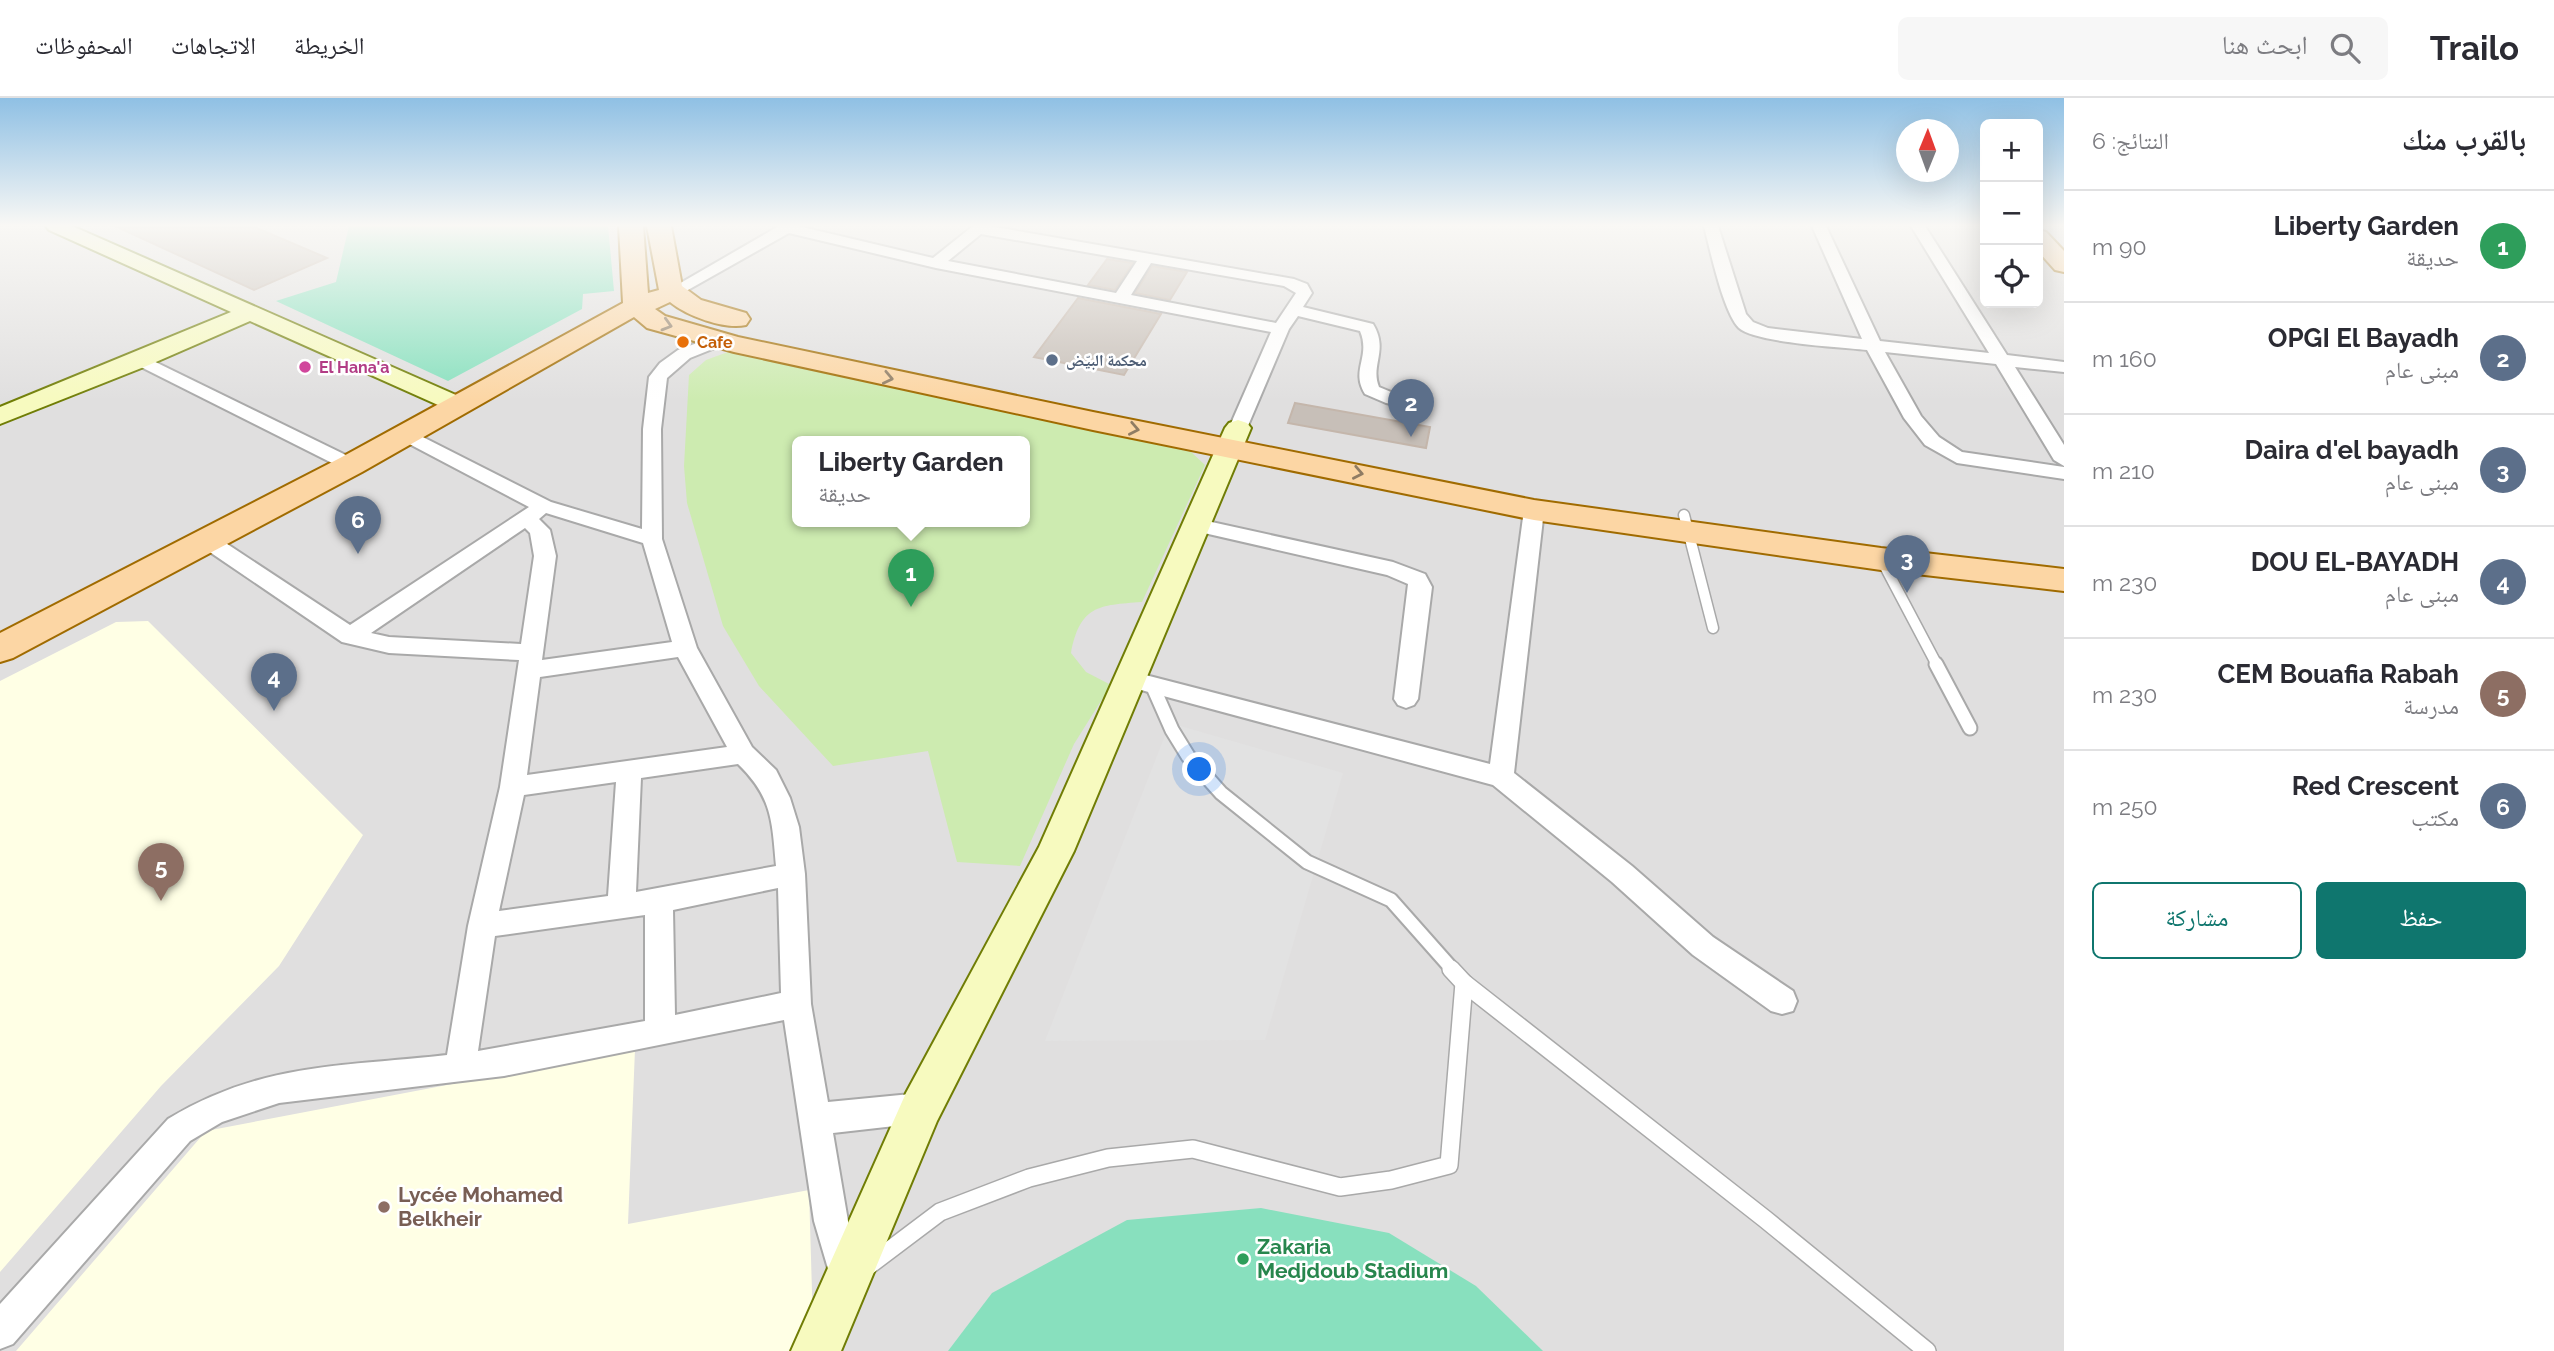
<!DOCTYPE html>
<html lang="ar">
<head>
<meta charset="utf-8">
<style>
  :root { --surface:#fff; --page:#f7f7f7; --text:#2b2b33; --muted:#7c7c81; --line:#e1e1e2; --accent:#0f766e }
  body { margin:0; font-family:Raleway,"Noto Naskh Arabic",sans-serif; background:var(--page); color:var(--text); direction:rtl }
  .controls { position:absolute; right:21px; top:21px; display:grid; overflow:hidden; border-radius:10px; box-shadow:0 7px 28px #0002 }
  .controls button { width:63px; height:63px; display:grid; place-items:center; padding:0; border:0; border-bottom:2px solid var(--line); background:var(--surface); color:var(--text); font:35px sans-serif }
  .compass { position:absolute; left:1896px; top:21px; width:63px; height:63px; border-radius:50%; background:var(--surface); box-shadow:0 7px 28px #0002; rotate:1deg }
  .you { position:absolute; left:1200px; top:672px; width:24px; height:24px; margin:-18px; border:5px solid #fff; border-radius:50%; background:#1a73e8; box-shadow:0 0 0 10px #1a73e833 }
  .badge { display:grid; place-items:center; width:46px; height:46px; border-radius:50%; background:var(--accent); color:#fff; font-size:23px; font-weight:700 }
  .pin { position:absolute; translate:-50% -58px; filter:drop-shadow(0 2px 4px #0008) }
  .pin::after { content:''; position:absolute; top:37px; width:24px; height:21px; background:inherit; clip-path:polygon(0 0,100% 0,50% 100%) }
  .popup { position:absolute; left:792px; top:338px; width:238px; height:91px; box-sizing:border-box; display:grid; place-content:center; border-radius:10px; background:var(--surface); filter:drop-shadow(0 2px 5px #0005); font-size:23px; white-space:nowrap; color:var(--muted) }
  .popup b { font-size:26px; color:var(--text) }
  .popup::after { content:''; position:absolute; left:50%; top:100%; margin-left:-14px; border:14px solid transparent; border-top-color:var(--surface) }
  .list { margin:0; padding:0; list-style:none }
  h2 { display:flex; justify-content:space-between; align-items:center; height:91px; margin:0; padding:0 28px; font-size:30px }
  h2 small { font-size:23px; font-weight:400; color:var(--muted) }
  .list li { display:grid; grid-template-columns:46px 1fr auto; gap:21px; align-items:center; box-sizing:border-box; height:112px; padding:0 28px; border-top:2px solid var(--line) }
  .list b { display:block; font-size:26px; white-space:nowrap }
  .list p { margin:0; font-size:23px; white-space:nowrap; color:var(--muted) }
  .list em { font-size:23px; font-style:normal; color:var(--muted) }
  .actions { display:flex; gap:14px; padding:21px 28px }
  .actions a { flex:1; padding:16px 0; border:2px solid var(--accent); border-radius:10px; text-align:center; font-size:24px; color:var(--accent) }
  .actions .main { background:var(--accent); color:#fff }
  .icon { flex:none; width:38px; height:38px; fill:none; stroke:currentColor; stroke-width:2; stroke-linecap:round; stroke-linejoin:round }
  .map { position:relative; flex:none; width:2064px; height:1253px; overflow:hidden; direction:ltr }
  header { display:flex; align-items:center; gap:42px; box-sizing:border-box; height:98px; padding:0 35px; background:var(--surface); border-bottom:2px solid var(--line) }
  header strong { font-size:33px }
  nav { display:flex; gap:38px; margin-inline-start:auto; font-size:24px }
  .search { width:490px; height:63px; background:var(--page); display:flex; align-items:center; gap:18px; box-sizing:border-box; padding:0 24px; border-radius:10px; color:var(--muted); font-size:26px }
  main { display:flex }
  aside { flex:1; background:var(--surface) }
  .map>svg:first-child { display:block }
  .residential { fill:#e0dfdf; fill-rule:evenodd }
  .education { fill:#ffffe5 }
  .grass { fill:#cdebb0; fill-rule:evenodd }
  .pitch { fill:#88e0be }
  .parking { fill:#e2e2e2 }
  .building { fill:#c7bfb8; stroke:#c4b6ab; stroke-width:2 }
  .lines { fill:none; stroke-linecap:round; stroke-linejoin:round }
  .lane-far2-casing { stroke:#a9a9a9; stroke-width:13 }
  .lane-far1-casing { stroke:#a9a9a9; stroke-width:17 }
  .lane-casing { stroke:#a9a9a9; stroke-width:20 }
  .street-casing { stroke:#a9a9a9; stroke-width:4 }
  .secondary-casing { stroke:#707d05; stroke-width:4 }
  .primary-casing { stroke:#a06b00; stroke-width:4 }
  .lane-far2 { stroke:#fff; stroke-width:10 }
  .lane-far1 { stroke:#fff; stroke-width:13 }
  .lane { stroke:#fff; stroke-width:17 }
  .street { fill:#fff; fill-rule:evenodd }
  .secondary { fill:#f7fabf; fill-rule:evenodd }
  .primary { fill:#fcd6a4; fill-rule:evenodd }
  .oneway { stroke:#8f7c63 }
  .food-dot { fill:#e8710a; stroke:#fff; stroke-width:2.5 }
  .service-dot { fill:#5c6f8a; stroke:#fff; stroke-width:2.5 }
  .hotel-dot { fill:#d1479c; stroke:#fff; stroke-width:2.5 }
  .education-dot { fill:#8d6e63; stroke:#fff; stroke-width:2.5 }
  .leisure-dot { fill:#2e9e5b; stroke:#fff; stroke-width:2.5 }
  .labels { text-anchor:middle; stroke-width:5; stroke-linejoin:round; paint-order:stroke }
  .far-food-label { font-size:16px; font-weight:bold; fill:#c56008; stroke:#fff; text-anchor:start }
  .far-service-label { font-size:16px; font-weight:bold; fill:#4e5e75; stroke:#fff; text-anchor:start }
  .far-hotel-label { font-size:16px; font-weight:bold; fill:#b23c85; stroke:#fff; text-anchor:start }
  .near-education-label { font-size:21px; font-weight:bold; fill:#785e54; stroke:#fff; text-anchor:start }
  .near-leisure-label { font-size:21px; font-weight:bold; fill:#27864d; stroke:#fff; text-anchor:start }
</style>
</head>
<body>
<header>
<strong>Trailo</strong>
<div class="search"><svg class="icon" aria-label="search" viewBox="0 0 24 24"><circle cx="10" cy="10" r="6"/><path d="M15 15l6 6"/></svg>ابحث هنا</div>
<nav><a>الخريطة</a><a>الاتجاهات</a><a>المحفوظات</a></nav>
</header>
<main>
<aside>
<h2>بالقرب منك<small>النتائج: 6</small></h2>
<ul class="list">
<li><span class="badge" style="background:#2e9e5b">1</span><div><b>Liberty Garden</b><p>حديقة</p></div><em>90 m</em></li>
<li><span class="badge" style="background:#5c6f8a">2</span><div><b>OPGI El Bayadh</b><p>مبنى عام</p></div><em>160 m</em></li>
<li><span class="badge" style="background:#5c6f8a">3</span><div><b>Daira d'el bayadh</b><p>مبنى عام</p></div><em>210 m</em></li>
<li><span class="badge" style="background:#5c6f8a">4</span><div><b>DOU EL-BAYADH</b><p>مبنى عام</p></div><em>230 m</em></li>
<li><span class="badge" style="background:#8d6e63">5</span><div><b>CEM Bouafia Rabah</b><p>مدرسة</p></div><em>230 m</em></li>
<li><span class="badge" style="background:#5c6f8a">6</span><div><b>Red Crescent</b><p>مكتب</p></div><em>250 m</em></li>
</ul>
<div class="actions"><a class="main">حفظ</a><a>مشاركة</a></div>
</aside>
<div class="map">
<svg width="2064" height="1253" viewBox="0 0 2064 1253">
  <rect width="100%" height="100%" fill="#f2efe9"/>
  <path class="residential" d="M0 128H1985V205H2038V128H2064V1253H0ZM797 343H1025V423H797Z"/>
  <g class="education">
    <path d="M148 523 363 737 279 868 161 988 0 1174V583L116 524Z"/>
    <path d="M635 951 628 1126 809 1092 813 1228 801 1253H16L206 1033Z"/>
  </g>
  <path class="grass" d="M728 254 761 257 1191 354 1205 367 1142 504C1098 507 1080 508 1071 555L1086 574 1111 587 1074 646 1020 768 957 764 928 653 833 668 759 588 723 528 687 405 684 368 689 277 706 262ZM797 343H1025V423H797Z"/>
  <g class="pitch">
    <path d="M349 128H608L614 193 583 196 582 211 448 283 276 203 336 184Z"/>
    <path d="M1261 1110 1389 1135 1476 1188 1543 1253H948L992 1195 1127 1122Z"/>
  </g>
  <path class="parking" d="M1170 625 1343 675 1265 942 1045 943Z"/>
  <g class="building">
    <path d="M115 128H252L327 160 254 192Z"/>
    <path d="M1107 161 1133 165 1115 192 1088 187Z"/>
    <path d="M1152 168 1187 174 1170 202 1135 195Z"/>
    <path d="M1078 200 1161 216 1124 277 1034 259Z"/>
    <path d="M1295 305 1430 329 1426 350 1288 325Z"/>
  </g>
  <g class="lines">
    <defs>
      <g id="lane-far2">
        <path d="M1684 417 1713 530"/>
        <path d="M1881 461 1937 567"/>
      </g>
      <g id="lane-far1">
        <path d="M1936 566 1970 630"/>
        <path d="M1153 589 1172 632 1188 658 1221 695 1307 764 1391 802 1453 872"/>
      </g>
      <g id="lane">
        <path d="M1451 871 1464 885 1765 1121 1927 1253"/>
        <path d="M867 1169 940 1114 1029 1080 1108 1060 1193 1051 1340 1089 1391 1082 1449 1067 1464 885"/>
      </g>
      <g id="street">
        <path d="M779 128H798L933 160 973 128H989L1294 181 1307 186 1312 195 1303 209 1373 226C1389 252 1370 267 1379 289L1396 296 1428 302 1431 306 1422 312 1386 305 1365 296C1350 272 1371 259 1360 233L1298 218 1289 231 1247 330 1238 336 1231 334 1229 330 1271 234 936 170 789 135 679 197 673 199 665 194ZM981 136 1137 163 1116 195 948 163ZM1151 165 1284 188 1296 195 1276 225 1131 197Z"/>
        <path d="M1704 128H1718L1746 216 1753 224 1768 230 1862 241 1812 128H1826L1880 243 1989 255 1911 128H1925L2007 257 2064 264V274L2015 269 2064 347V368L2054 362 1996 266 1885 254 1921 318 1939 339 1962 354 2064 369V381L1957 365 1925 347 1904 320 1867 252C1841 249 1756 245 1739 230 1723 214 1710 151 1704 128Z"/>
        <path d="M719 237 725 238 728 242 725 246 690 260 667 280 661 331 662 441 697 550 752 649 776 672 790 700 799 729 805 776 811 906 828 1004 921 995 932 999 937 1010 932 1021 921 1025 833 1035 848 1123 864 1179 858 1191 846 1197 834 1191 814 1123 784 922 504 978 279 1005 222 1024 190 1043 13 1246 0 1251V1206L168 1021C263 964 341 969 447 957L468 828 500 689 519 562 389 555 342 544 201 448 198 443 201 438H215L350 527 529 409 398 340 396 336 405 330 551 404 642 431 643 331 649 279 660 265 678 252ZM546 415 643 445 672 544 542 562 556 458 550 432 539 421ZM525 430 530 435 534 458 521 546 389 539 371 535ZM678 559 727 649 527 677 540 579ZM738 666C772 699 772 722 776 768L636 794 641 680ZM616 684 608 798 499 813 524 697ZM778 790 781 895 675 917 673 812ZM645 817V923L478 953 495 838Z"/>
        <path d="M141 257 358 363 361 367 358 371H344L135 266 132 262 135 258Z"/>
        <path d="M1534 406 1541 408 1544 412 1514 675 1632 768 1713 839 1793 893 1797 903 1793 913 1782 916 1771 913 1693 857 1612 784 1493 687 1130 589 1122 587 1118 581 1122 575 1130 573 1490 666 1524 412 1527 408Z"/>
        <path d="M1198 421 1393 464 1425 476 1432 489 1418 601 1414 607 1406 610 1398 607 1394 601 1408 486 1387 477 1191 432 1188 427 1191 422Z"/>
      </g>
      <g id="secondary">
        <path d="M46 128H72L465 301 468 306 465 311 456 313 447 311 250 223 149 267 0 326V309L231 214 49 132Z"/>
        <path d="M1238 322 1247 325 1251 330 1074 753 937 1023 841 1253H791L906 995 1039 749 1225 330 1229 325Z"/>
      </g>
      <g id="primary">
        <path d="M619 128H643L648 195 659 192 647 128H671L682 188 701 202 746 215 750 221 746 227C725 232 687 218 670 204L655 211 665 218 738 239 1093 314 1534 402 1881 450 2064 471V493L1881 472 1534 422 1093 332 734 254 647 230 634 219 362 374 13 560 0 564V535L340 360 623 205Z"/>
        <path d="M2038 132 2046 134 2064 153V174L2055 172 2038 153Z"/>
      </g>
    </defs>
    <use href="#lane-far2" class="lane-far2-casing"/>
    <use href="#lane-far1" class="lane-far1-casing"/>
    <use href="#lane" class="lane-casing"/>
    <use href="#street" class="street-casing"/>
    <use href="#secondary" class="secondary-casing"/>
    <use href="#primary" class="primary-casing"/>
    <use href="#lane-far2" class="lane-far2"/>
    <use href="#lane-far1" class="lane-far1"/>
    <use href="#lane" class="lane"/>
    <use href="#street" class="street"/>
    <use href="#secondary" class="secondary"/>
    <use href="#primary" class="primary"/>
  </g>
  <defs><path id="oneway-chevron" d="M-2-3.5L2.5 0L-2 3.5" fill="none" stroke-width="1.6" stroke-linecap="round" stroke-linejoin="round" transform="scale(1.75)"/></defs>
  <g class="oneway">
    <use href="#oneway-chevron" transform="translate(667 227) rotate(16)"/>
    <use href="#oneway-chevron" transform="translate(888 280) rotate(12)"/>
    <use href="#oneway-chevron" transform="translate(1134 331) rotate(11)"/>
    <use href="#oneway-chevron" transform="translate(1358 375) rotate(11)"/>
  </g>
  <linearGradient id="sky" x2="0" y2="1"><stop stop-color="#8fc0e4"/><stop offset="0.42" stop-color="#f9f8f5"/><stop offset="1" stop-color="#f9f8f5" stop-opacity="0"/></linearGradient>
  <rect width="2064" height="303" fill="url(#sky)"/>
  <circle class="food-dot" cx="683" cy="244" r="7"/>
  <circle class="service-dot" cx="1052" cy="262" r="7"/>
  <circle class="hotel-dot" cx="305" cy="269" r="7"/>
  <circle class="education-dot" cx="384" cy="1109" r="7"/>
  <circle class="leisure-dot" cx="1243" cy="1161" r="7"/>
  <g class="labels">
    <g class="far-food-label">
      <text x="697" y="250">Cafe</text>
    </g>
    <g class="far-service-label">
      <text x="1066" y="268">محكمة البيّض</text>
    </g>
    <g class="far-hotel-label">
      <text x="319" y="275">El Hana'a</text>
    </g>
    <g class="near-education-label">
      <text x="398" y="1104">Lycée Mohamed<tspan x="398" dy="24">Belkheir</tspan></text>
    </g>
    <g class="near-leisure-label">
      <text x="1257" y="1156">Zakaria<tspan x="1257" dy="24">Medjdoub Stadium</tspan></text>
    </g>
  </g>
</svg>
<div class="controls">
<button>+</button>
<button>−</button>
<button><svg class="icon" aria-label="locate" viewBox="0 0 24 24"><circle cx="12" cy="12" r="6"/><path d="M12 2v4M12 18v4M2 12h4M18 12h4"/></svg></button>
</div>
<svg class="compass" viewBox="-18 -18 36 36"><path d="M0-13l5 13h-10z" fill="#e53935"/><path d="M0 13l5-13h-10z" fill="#7c7c81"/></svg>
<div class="you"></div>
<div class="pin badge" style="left:911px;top:509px;background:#2e9e5b">1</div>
<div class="popup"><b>Liberty Garden</b>حديقة</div>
<div class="pin badge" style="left:1411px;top:339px;background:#5c6f8a">2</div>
<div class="pin badge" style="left:1907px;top:495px;background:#5c6f8a">3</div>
<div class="pin badge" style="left:274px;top:613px;background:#5c6f8a">4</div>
<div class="pin badge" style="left:161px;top:803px;background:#8d6e63">5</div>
<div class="pin badge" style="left:358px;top:456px;background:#5c6f8a">6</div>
</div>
</main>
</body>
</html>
